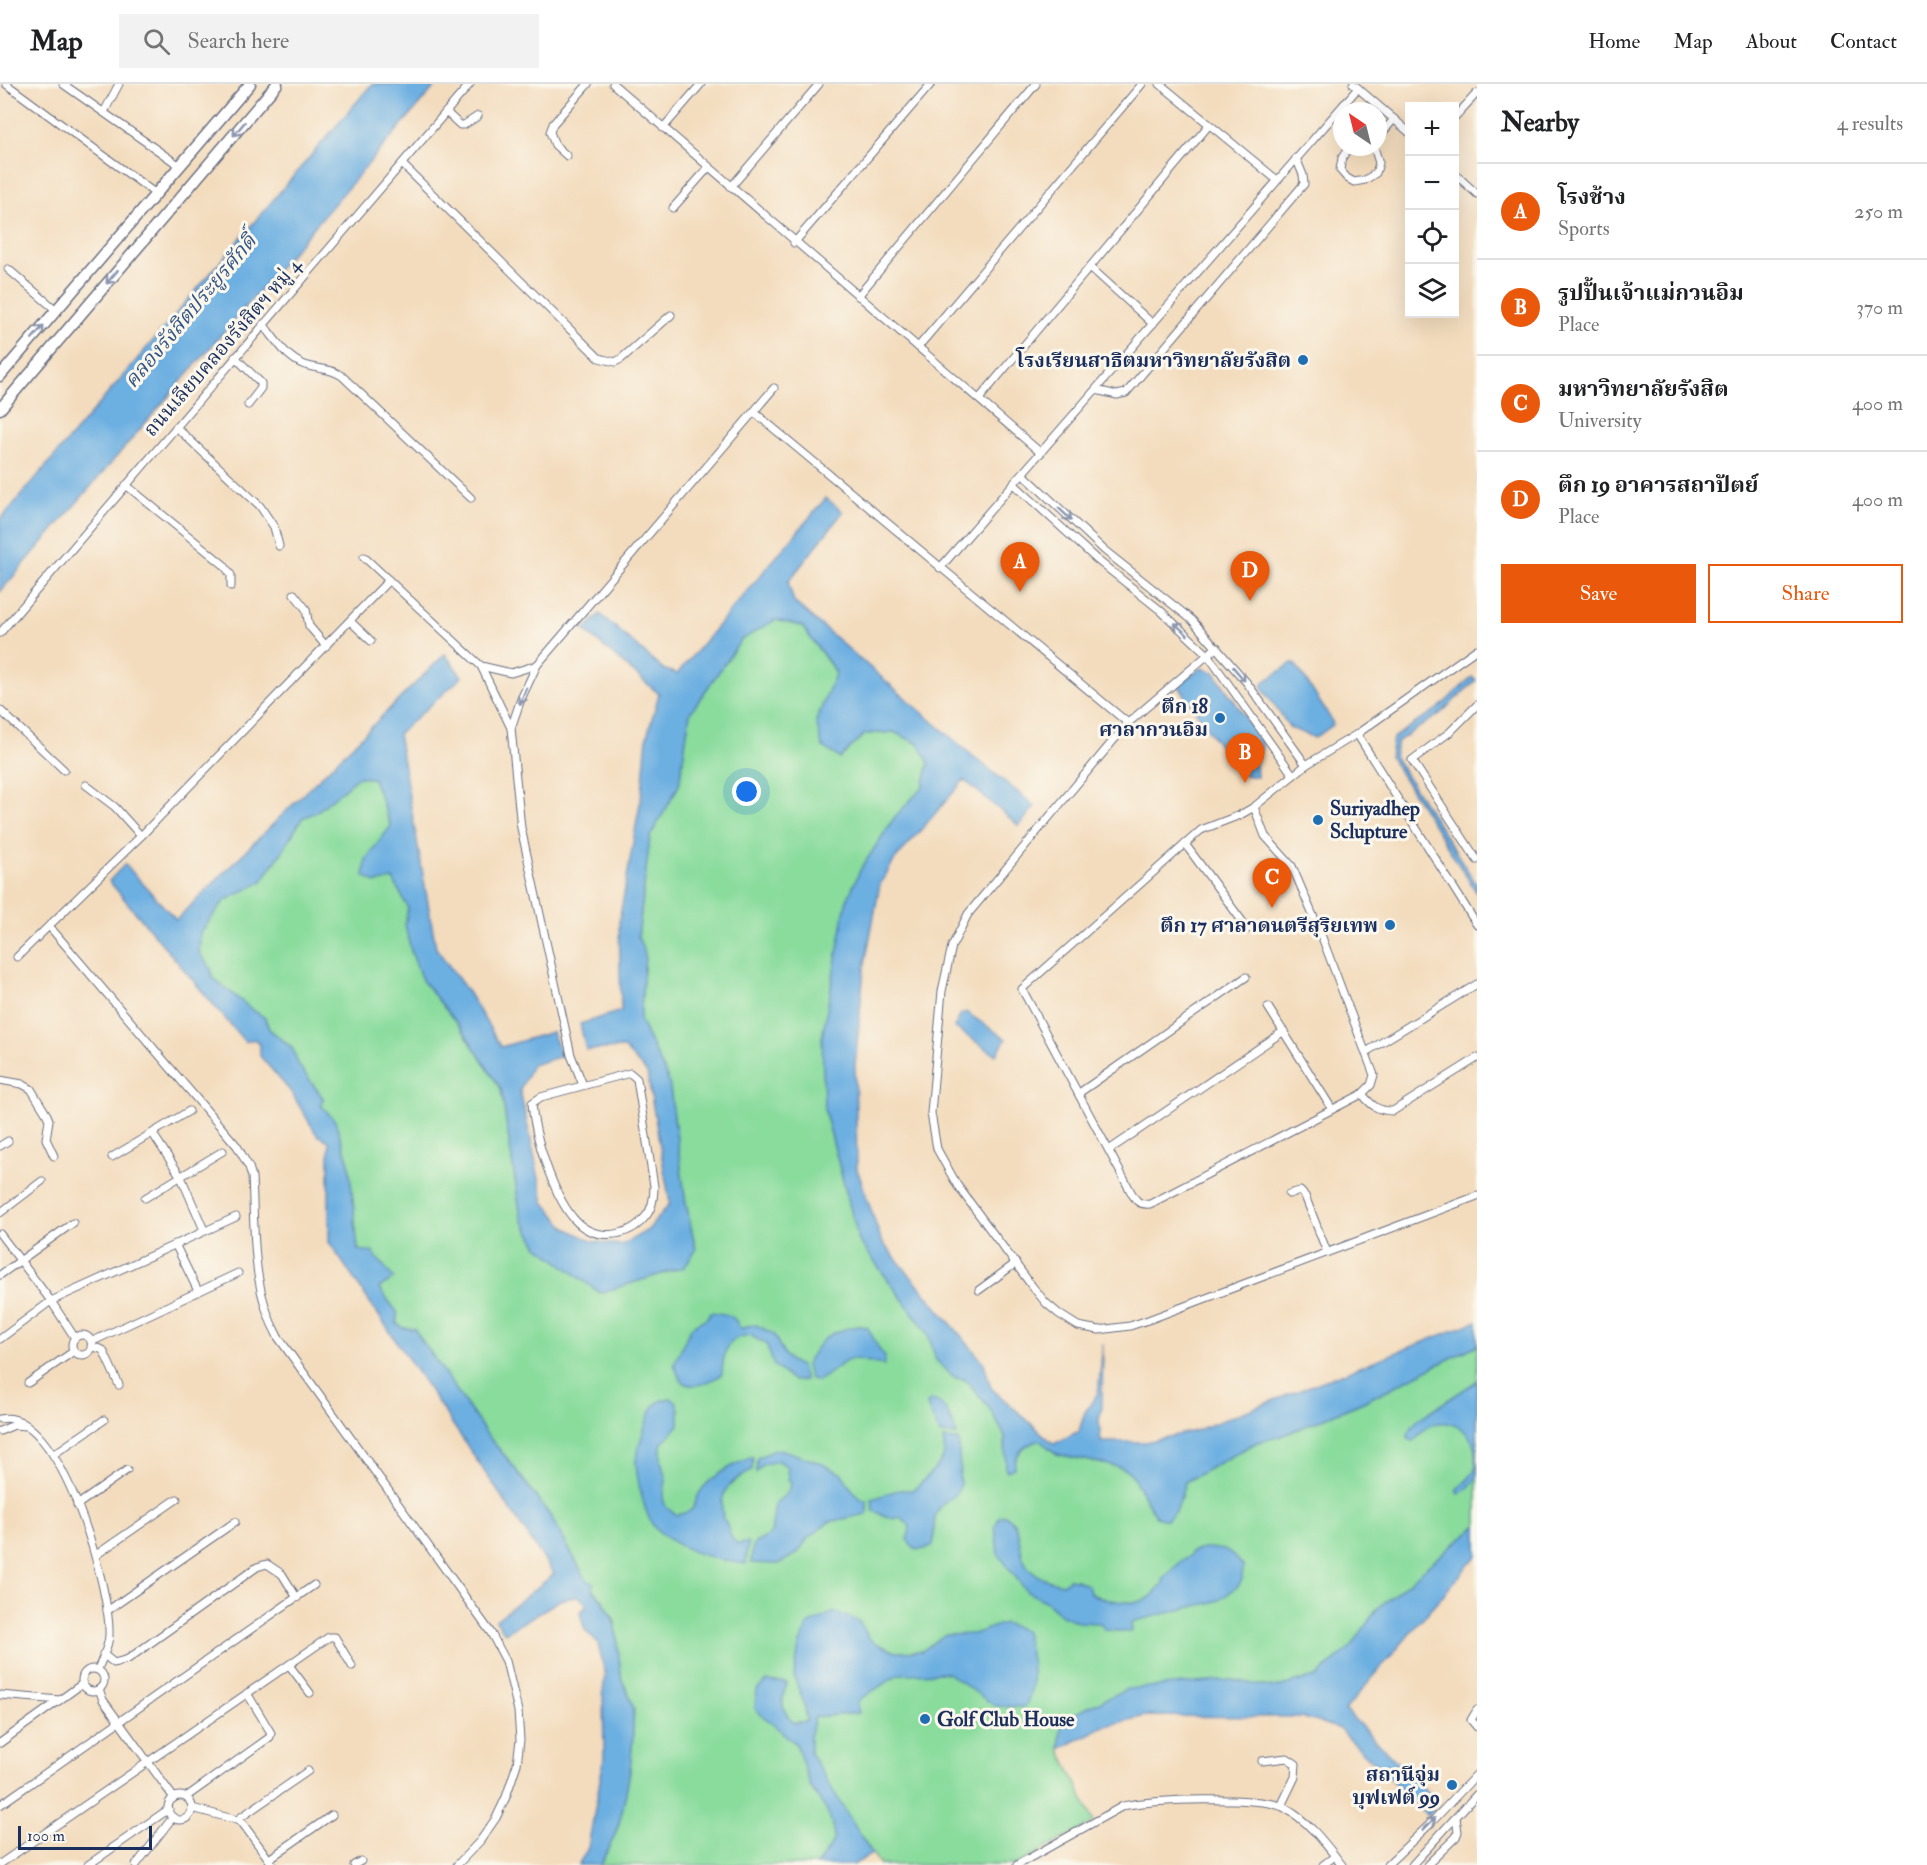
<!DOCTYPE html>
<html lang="en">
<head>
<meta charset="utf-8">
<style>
  :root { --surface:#fff; --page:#f2f2f2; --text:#202124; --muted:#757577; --line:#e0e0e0; --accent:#ea580c }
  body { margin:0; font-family:"IM FELL Double Pica","Noto Serif Thai",serif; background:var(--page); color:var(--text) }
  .controls { position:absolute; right:18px; top:18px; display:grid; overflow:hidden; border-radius:0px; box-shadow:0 6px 24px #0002 }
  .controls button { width:54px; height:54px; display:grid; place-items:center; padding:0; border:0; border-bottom:2px solid var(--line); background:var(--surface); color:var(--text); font:30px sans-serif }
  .compass { position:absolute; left:1333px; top:18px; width:54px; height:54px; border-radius:50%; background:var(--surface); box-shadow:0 6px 24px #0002; rotate:325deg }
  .scale { position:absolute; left:18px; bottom:15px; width:134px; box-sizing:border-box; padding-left:6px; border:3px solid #1b2f5e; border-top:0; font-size:16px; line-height:21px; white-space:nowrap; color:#1b2f5e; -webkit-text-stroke:4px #fbf7ec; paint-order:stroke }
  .you { position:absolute; left:747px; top:708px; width:21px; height:21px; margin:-15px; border:4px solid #fff; border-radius:50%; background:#1a73e8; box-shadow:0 0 0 9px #1a73e833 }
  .badge { display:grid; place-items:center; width:39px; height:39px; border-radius:50%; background:var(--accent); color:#fff; font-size:20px; font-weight:700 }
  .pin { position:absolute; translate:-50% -50px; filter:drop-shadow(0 2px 3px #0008) }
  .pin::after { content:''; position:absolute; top:32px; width:21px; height:18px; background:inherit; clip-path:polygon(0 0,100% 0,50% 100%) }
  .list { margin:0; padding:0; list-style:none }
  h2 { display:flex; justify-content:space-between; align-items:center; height:78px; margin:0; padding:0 24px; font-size:26px }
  h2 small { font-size:20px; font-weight:400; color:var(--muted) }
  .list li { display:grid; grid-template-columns:39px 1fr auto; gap:18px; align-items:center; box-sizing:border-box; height:96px; padding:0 24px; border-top:2px solid var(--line) }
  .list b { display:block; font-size:22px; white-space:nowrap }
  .list p { margin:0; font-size:20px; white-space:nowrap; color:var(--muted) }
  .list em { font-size:20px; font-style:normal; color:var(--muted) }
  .actions { display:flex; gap:12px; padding:18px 24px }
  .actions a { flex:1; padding:14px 0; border:2px solid var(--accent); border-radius:0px; text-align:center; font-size:21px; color:var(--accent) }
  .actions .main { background:var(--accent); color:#fff }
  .icon { flex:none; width:33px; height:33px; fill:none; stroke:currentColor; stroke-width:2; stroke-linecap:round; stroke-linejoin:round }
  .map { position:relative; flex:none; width:1477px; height:1781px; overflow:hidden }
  header { display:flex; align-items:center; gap:36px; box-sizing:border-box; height:84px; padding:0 30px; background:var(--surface); border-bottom:2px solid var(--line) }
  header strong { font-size:28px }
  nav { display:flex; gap:33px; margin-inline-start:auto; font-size:21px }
  .search { width:420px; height:54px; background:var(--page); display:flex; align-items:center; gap:15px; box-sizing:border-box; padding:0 21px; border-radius:0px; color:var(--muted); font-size:22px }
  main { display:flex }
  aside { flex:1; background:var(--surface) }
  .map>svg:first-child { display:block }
  .green { fill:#8adc9d; stroke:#52867e; stroke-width:1.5 }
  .water { fill:#6cafe1; stroke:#446fa0; stroke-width:1.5 }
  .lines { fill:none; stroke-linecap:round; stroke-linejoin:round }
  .minor-casing { stroke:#676c7f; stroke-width:9 }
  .primary-casing { stroke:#676c7f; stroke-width:13 }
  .minor { stroke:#fff; stroke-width:7 }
  .primary { stroke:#fff; stroke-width:10 }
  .oneway { stroke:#8d97ae }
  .poi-dot { fill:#1f6fb2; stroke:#fbf7ec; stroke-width:2 }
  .labels { text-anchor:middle; stroke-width:6; stroke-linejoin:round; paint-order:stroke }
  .street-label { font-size:20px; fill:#1b2f5e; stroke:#fbf7ec }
  .poi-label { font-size:20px; font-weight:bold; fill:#1b2f5e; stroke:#fbf7ec; text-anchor:end }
  .water-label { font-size:21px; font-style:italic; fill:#335585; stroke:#fbf7ec }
</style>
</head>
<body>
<header>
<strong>Map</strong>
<div class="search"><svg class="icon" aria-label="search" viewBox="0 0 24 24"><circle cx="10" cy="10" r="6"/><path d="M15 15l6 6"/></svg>Search here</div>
<nav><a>Home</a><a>Map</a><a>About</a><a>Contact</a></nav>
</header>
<main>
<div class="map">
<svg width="1477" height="1781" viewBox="0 0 1477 1781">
  <rect width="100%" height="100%" fill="#fbf7ec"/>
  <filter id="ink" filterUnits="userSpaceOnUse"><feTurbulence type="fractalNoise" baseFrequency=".0167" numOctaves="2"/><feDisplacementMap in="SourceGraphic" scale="12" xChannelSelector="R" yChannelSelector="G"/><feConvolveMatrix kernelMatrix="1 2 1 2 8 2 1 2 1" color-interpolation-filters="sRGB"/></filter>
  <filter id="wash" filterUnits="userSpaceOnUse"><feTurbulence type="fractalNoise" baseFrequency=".008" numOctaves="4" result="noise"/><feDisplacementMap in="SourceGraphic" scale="24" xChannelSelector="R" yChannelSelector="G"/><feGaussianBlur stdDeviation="1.35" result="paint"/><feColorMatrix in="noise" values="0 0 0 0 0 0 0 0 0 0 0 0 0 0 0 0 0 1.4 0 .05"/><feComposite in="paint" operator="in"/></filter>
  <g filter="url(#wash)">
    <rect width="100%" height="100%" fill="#f3dcbd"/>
    <path class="green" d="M775 536 802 542 836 589 816 637 840 674 865 650 894 648 919 660 929 679 923 703 894 734 824 1024 859 1157 928 1249 936 1276 954 1293 966 1296 988 1322 1005 1352 1006 1385 1025 1361 1039 1356 1057 1370 1119 1383 1130 1388 1156 1433 1177 1425 1185 1398 1257 1358 1281 1352 1363 1318 1477 1261V1442L1454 1460 1376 1526 1352 1562 1316 1593 1274 1604 1231 1596 1061 1636 1060 1665 1094 1738 1016 1781H880L857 1746 829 1765 816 1781H600L619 1740 630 1688 634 1625 628 1607 622 1597 615 1537 604 1517 591 1504 551 1433 510 1378 488 1352 414 1245 403 1244 397 1240V1228L378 1204 394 1194 358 1166 349 1079 335 1037 321 1021 323 1014 299 982 292 964 269 945 265 934 251 925 212 893 199 869 200 849 224 817 261 798 282 768 302 734 316 728 358 693 373 694 391 743 366 775 393 795 408 824 405 841 422 896 464 948 501 1005 521 1134 538 1162 600 1209 696 1166 686 1120 669 998 640 936 645 870 638 853 650 752 679 701 690 629 741 555Z"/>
    <g class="water">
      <path d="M372 0H437L0 508V436Z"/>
      <path d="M826 414 843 428 788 498 794 518 974 673 1035 722 1019 742 964 696 894 777 880 800 864 885 855 982 857 1085 882 1158 984 1279 991 1304 1054 1360 1079 1347 1085 1328 1098 1309 1103 1260 1102 1322 1099 1337 1101 1358H1145L1195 1347 1477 1237V1261L1363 1318 1281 1352 1257 1358 1185 1398 1177 1425 1167 1436 1156 1433 1130 1388 1119 1383 1057 1370 1039 1356C1024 1362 1016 1367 1014 1384L1007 1387 1006 1385 1005 1352 988 1322 966 1296 954 1293 936 1276 928 1249 859 1157 824 1024 822 954 846 819 860 786 894 734 923 703 929 679 919 660 894 648 865 650 840 674 822 662 816 637 836 588 802 542 775 536 741 556 690 629 679 701 650 753 638 853 645 870 640 936 669 998 686 1120 696 1166 684 1183 600 1209 538 1162 521 1134 501 1005 464 948 422 896 411 867 405 841 408 824 393 795 376 799 364 792 366 775 391 742 373 694 358 693 316 728 302 734 282 768 261 798 224 817 200 849 199 869 211 885 212 893 251 925 265 934 269 945 292 964 299 982 323 1014 321 1021 335 1037 349 1079 358 1166 372 1168 394 1194 379 1204 397 1228V1240L403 1244 414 1245 488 1352 510 1378 551 1433 587 1497 594 1499 592 1505C621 1534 616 1554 621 1592 623 1604 633 1614 633 1626 634 1664 629 1703 619 1739 615 1753 607 1768 600 1781H578L588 1764 604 1674 603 1609 605 1590 598 1559 585 1546 580 1529 587 1521 579 1512 560 1516 505 1549 496 1536 554 1490 329 1158V1057L317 1051 291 1008 260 972V962L255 955 245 958 109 797 125 780 176 836 445 570 462 593 398 650 436 864 468 908 501 963 552 948 562 972 532 981 520 1006 544 1118 566 1144 592 1157 622 1161 648 1146 670 1119 647 989 624 964 586 966 580 940 621 927 619 838 642 708 647 653 659 610 584 546 600 530 663 585 677 590Z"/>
      <path d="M1292 579 1296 581 1331 635 1333 641 1315 654 1290 644 1262 604 1264 598Z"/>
      <path d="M1201 584 1214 588 1262 657V663L1256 680 1257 693 1245 691 1230 678 1178 601Z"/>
      <path d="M1472 593 1476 596 1440 630 1398 657 1394 672 1477 801V809L1390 673 1393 654 1439 624Z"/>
      <path d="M966 928 1006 955 996 971 954 943 961 930Z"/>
      <path d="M711 1228C724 1230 734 1229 739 1243L744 1245 746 1242 756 1241 774 1250C781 1265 784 1277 801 1282L805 1296 794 1297 774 1282 766 1259 754 1254 753 1251C726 1252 723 1267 722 1290 712 1297 693 1307 682 1297 678 1293 676 1285 674 1280L691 1243 707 1234Z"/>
      <path d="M859 1242 867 1243C874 1253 876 1263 885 1273L884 1281C874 1280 865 1276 855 1275 844 1274 829 1292 817 1297L809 1294 806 1281C820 1254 829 1247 859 1242Z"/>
      <path d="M1477 1297V1394L1466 1406 1459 1410 1457 1406C1463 1399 1472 1394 1475 1384 1477 1381 1476 1375 1476 1370 1474 1347 1449 1331 1427 1343 1422 1346 1418 1352 1414 1357L1408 1355C1408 1345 1414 1340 1420 1334Z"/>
      <path d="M670 1314 676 1317 679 1326V1341L661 1360V1376L666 1396 663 1415 666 1423 676 1431C702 1427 690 1418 704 1403 715 1390 736 1379 753 1373L752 1386C733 1395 717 1409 723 1430L722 1433C731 1442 726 1450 737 1460L748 1459 746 1480C714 1476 680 1467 656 1445 645 1434 637 1395 636 1379 636 1370 648 1329 654 1322 658 1316 664 1316 670 1314Z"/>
      <path d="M931 1316C947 1318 951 1338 957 1351L940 1350 928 1324 927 1320Z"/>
      <path d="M943 1355 958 1356C960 1367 958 1377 961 1387L959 1390C965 1413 946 1412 937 1428 932 1437 935 1458 933 1461 932 1462 930 1462 929 1463 919 1468 912 1466 907 1455 912 1443 911 1440 900 1433L894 1435 873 1427 872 1415C880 1413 894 1406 900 1406 905 1405 908 1408 914 1405 918 1403 942 1377 943 1374 945 1368 944 1360 943 1355Z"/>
      <path d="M775 1366H783L820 1379 842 1390 851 1404 862 1416H867V1430L829 1438 808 1454 797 1470 778 1480 751 1479C754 1450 752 1464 771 1450L775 1419C782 1414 791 1408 791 1398L788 1397 789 1392 787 1389 788 1384 779 1377 763 1380 756 1389 757 1374Z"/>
      <path d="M1005 1431C1035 1450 1000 1489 1063 1500L1068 1495 1077 1496 1088 1502 1090 1509C1103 1516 1135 1523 1149 1514 1154 1511 1157 1505 1163 1501V1496L1181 1477 1190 1472 1191 1468 1208 1464 1224 1466 1231 1470 1243 1482 1242 1496 1238 1502 1220 1516 1131 1538 1132 1547 1129 1548 1105 1546 1100 1539 1078 1538 1062 1531 1047 1518 1027 1508 998 1470 995 1442 999 1433Z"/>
      <path d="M1477 1442V1471L1345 1626 1439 1720 1428 1732 1338 1644 1301 1633 1145 1632 1102 1643 1060 1665 1061 1636 1127 1605 1231 1596 1274 1604 1316 1593 1352 1562 1376 1526 1454 1460Z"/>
      <path d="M834 1528 859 1537 871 1557 895 1568 922 1567 944 1551 974 1550 1004 1539 1025 1547C1031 1572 1038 1600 1025 1623L995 1622 948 1589 899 1590 857 1617 859 1629 815 1633 810 1653V1669L872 1770 853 1781H816L829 1765 834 1754 832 1739 825 1724 811 1704 796 1660 755 1625 757 1606 767 1597 787 1599C781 1617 780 1624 793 1639L807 1637 805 1623 794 1592 799 1562 808 1541Z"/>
    </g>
  </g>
  <g filter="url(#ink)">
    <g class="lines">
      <defs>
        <g id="minor">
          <path d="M6 0 156 110"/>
          <path d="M63 0 180 82"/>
          <path d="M613 0 1041 369"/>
          <path d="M1160 0 1277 96"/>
          <path d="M1353 0 1410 49"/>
          <path d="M104 28 119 0"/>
          <path d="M446 28 460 41H464L478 32"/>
          <path d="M1454 34 1477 9"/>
          <path d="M663 44 701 0"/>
          <path d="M1378 54 1394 35"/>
          <path d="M1349 63 1342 74 1340 86 1347 94 1354 98 1365 96 1376 89 1379 79 1374 63"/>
          <path d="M567 72 555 61 550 48 553 40 588 0"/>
          <path d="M402 80 599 274 615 278 621 275 671 231"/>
          <path d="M1454 89 1477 110"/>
          <path d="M731 103 819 0"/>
          <path d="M673 124 708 84"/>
          <path d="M794 159 931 0"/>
          <path d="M1090 183 1153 240"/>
          <path d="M8 185 56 226"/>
          <path d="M858 212 1036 0"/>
          <path d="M263 240C275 255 287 275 305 281 320 286 328 283 342 292L471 414"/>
          <path d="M918 263 1142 0"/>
          <path d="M235 273 261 299V304L248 321"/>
          <path d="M1096 306 1117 311 1126 309 1304 100 1303 91 1296 74"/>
          <path d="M979 315 1209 41"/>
          <path d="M754 328 1128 639"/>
          <path d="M176 343 260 422 274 443 279 462"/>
          <path d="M1023 390 1104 466 1192 536 1247 599 1306 681"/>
          <path d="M1014 400 1096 475 1160 526 1207 570 1293 691"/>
          <path d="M126 401 224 481 231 491V502"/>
          <path d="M364 473 481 582 511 589 537 581 774 304"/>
          <path d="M940 484 1358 4"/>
          <path d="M294 510 306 525 309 542 326 562"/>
          <path d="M350 537 371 557"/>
          <path d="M0 549 470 0"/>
          <path d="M1217 563 1128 639 968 830 952 862 942 907 931 1029 937 1065 957 1101 1032 1202 1046 1219 1059 1230 1078 1242 1099 1246 1130 1242 1148 1236 1477 1112"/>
          <path d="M481 582 511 644 521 744 571 971 583 1001"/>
          <path d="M1477 621 1450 648 1412 676 1477 776"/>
          <path d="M0 626 64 686"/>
          <path d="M511 644 521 615 537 581"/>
          <path d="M1357 650 1477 841"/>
          <path d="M86 701 115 723 141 752"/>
          <path d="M1254 723 1265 752 1292 782 1320 848 1374 991 1371 1001 1362 1010 1150 1120C1139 1121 1136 1117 1131 1108L1022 905 1201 746 1240 731 1254 723 1306 681 1357 650 1477 565"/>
          <path d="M1185 760 1248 845"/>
          <path d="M49 842 237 1062 249 1083 252 1093C255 1147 251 1204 278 1253L491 1549 506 1577 518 1627 520 1656 517 1680 506 1713 496 1734 480 1757 457 1781"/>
          <path d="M17 873 141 752 389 496"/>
          <path d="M1268 923 1332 1025"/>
          <path d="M1366 968 1477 900"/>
          <path d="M630 989 637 995 638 1002 654 1102C654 1113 653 1124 646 1132 628 1155 593 1157 574 1135 553 1111 534 1051 532 1019L541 1013Z"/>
          <path d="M0 996 22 1000 31 1005 47 1031 49 1036 46 1055 54 1072"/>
          <path d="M1079 1009 1246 893"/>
          <path d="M1362 1010C1372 1022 1378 1027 1393 1027L1477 974"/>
          <path d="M153 1050 181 1093 204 1146"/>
          <path d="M0 1062 8 1057"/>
          <path d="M1109 1066 1284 947"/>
          <path d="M112 1073 189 1027"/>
          <path d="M1289 1110 1300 1107 1305 1112 1327 1168"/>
          <path d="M145 1114 223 1067"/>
          <path d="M0 1129 42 1097"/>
          <path d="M0 1150 51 1217 75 1254"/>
          <path d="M175 1160 198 1207"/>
          <path d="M0 1191 73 1139"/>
          <path d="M979 1206 1016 1179"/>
          <circle cx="82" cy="1261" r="10"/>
          <path d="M0 1255 51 1217 236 1133"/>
          <path d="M91 1258 238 1189"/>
          <path d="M91 1262 103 1266 119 1301"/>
          <path d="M28 1299 74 1267"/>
          <path d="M0 1335C60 1321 111 1506 109 1551 109 1562 102 1575 98 1585"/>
          <path d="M0 1347 14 1341 26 1342"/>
          <path d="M54 1370 104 1336"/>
          <path d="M77 1421 127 1386"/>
          <path d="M96 1471 177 1415"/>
          <path d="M107 1527 235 1438"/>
          <path d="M103 1570 114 1579 128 1575 257 1483 267 1480 282 1490 297 1514"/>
          <path d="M289 1581 310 1609"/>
          <circle cx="93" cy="1596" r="11"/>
          <path d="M99 1605 103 1616 174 1714"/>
          <path d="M0 1611 60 1616"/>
          <path d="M1477 1626 1471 1636 1477 1643"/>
          <path d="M0 1659 82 1600"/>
          <path d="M1262 1677 1287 1674 1296 1680 1295 1693 1281 1722"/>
          <circle cx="180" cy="1724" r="12"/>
          <path d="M186 1713 270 1653 271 1649 247 1609"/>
          <path d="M0 1721 314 1501"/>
          <path d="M192 1724 237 1736 243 1740 273 1781"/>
          <path d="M237 1736 308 1687"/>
          <path d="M269 1775 332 1731"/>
          <path d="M0 1780 329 1553H335L352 1582"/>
          <path d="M88 1781 169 1725"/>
          <path d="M136 1781 173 1733"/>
          <path d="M354 1781 361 1777"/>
          <path d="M1017 1781 1123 1722C1149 1715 1260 1712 1283 1723 1309 1737 1325 1759 1342 1781"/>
          <path d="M1323 1781 1335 1772"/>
          <path d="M1387 1781 1429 1741 1477 1690"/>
          <path d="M1412 1781 1477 1710"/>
          <path d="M1427 1781 1456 1753 1458 1748 1456 1734"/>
        </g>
        <g id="primary">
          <path d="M0 292 250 0"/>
          <path d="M0 325 277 0"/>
        </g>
      </defs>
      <use href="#minor" class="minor-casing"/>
      <use href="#primary" class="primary-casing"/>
      <use href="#minor" class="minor"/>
      <use href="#primary" class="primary"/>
    </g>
    <defs><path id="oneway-shaft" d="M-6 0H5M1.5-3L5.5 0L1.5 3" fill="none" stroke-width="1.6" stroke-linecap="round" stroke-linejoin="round" transform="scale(1.5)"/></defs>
    <g class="oneway">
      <use href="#oneway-shaft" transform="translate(239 45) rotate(130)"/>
      <use href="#oneway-shaft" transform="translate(112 193) rotate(130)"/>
      <use href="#oneway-shaft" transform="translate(38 248) rotate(-49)"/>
      <use href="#oneway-shaft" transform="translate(1065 430) rotate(43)"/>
      <use href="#oneway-shaft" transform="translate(1181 545) rotate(-137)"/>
      <use href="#oneway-shaft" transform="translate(1239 590) rotate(50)"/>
      <use href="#oneway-shaft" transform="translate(523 612) rotate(112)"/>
      <use href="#oneway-shaft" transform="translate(1429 1740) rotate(-45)"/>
    </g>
  </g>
  <g class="poi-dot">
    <circle cx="1303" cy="276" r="6"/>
    <circle cx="1220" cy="634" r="6"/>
    <circle cx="1318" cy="736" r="6"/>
    <circle cx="1390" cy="841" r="6"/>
    <circle cx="925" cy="1635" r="6"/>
    <circle cx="1452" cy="1701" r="6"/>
  </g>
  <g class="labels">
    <g class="street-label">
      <text transform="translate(222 263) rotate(-49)" y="7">ถนนเลียบคลองรังสิตฯ หมู่ 4</text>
    </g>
    <g class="poi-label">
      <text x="1291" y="283">โรงเรียนสาธิตมหาวิทยาลัยรังสิต</text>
      <text x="1208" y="629">ตึก 18<tspan x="1208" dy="23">ศาลากวนอิม</tspan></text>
      <text x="1330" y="731" text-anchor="start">Suriyadhep<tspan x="1330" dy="23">Sclupture</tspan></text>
      <text x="1378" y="848">ตึก 17 ศาลาดนตรีสุริยเทพ</text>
      <text x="937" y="1642" text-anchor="start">Golf Club House</text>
      <text x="1440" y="1697">สถานีจุ่ม<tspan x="1440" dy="23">บุฟเฟต์ 99</tspan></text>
    </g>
    <g class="water-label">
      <text transform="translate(190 227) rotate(-50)" y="7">คลองรังสิตประยูรศักดิ์</text>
    </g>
  </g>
</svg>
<div class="controls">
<button>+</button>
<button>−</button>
<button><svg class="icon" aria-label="locate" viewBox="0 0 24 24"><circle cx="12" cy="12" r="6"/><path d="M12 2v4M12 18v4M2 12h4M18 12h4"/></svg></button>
<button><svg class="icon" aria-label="layers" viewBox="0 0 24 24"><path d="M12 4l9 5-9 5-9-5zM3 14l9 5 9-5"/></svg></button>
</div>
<svg class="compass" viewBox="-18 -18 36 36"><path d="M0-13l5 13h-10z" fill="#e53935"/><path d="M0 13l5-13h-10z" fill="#757577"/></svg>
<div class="scale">100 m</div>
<div class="you"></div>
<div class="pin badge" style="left:1020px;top:508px">A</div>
<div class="pin badge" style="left:1245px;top:699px">B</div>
<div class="pin badge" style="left:1272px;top:824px">C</div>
<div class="pin badge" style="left:1250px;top:517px">D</div>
</div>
<aside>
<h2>Nearby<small>4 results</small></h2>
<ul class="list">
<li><span class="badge">A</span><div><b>โรงช้าง</b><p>Sports</p></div><em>250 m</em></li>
<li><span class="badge">B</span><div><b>รูปปั้นเจ้าแม่กวนอิม</b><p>Place</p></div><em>370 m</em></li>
<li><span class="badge">C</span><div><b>มหาวิทยาลัยรังสิต</b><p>University</p></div><em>400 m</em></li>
<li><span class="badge">D</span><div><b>ตึก 19 อาคารสถาปัตย์</b><p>Place</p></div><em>400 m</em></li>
</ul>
<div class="actions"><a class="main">Save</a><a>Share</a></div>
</aside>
</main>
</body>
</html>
